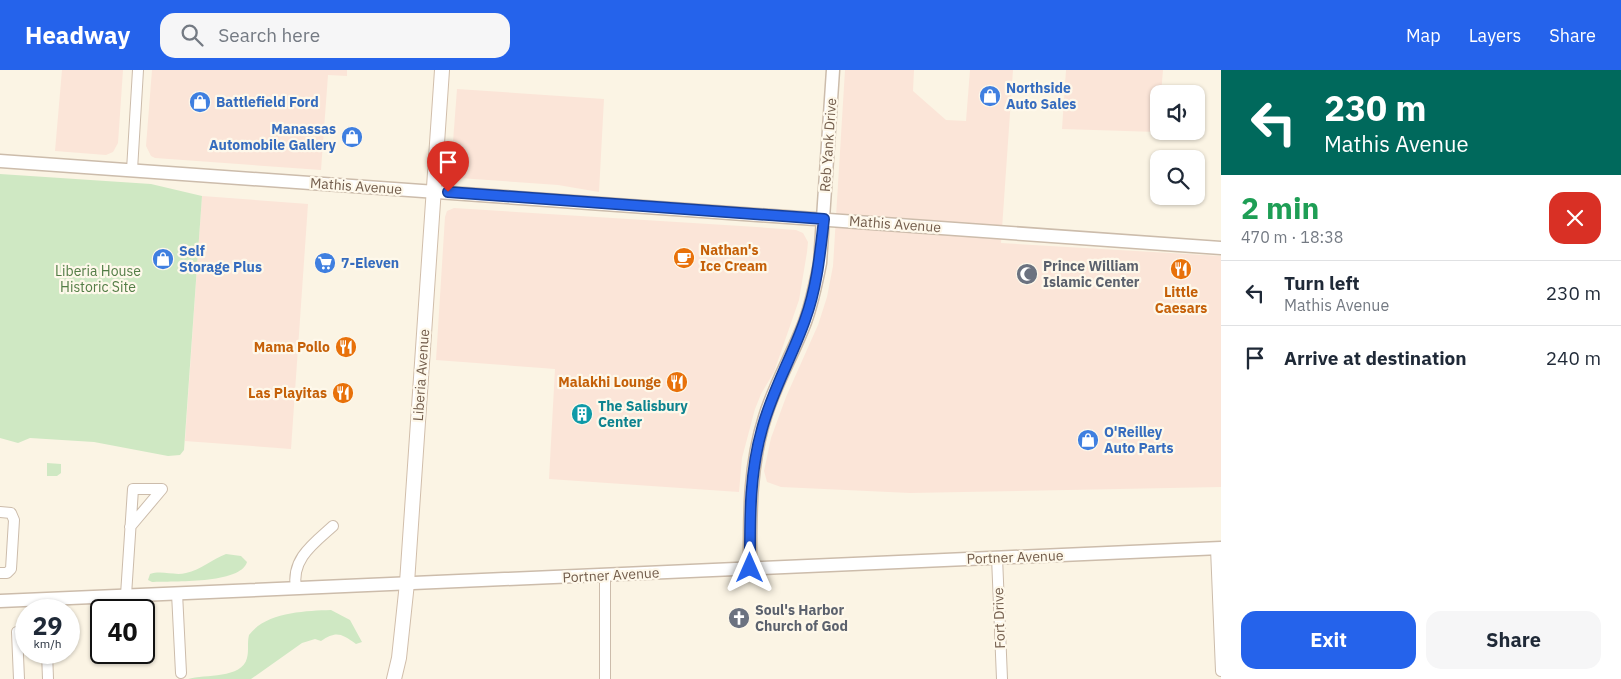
<!DOCTYPE html>
<meta charset="utf-8">
<style>
:root{--surface:#fff;--page:#f6f6f7;--text:#1f2937;--muted:#747a83;--line:#e0e1e3;--accent:#2563eb}
body{margin:0;font-family:"IBM Plex Sans",sans-serif;background:var(--page);color:var(--text);height:100vh;display:flex;flex-direction:column;font-size:19px;white-space:nowrap}
*{box-sizing:border-box;margin:0}
p{font-size:16px;color:var(--muted)}
.icon{flex:none;width:28px;height:28px;fill:none;stroke:currentColor;stroke-width:2;stroke-linecap:round;stroke-linejoin:round}
.map{position:relative;flex:1;overflow:hidden}
.drawer{display:flex;flex-direction:column;background:var(--surface);width:400px}
.drawer>*{flex:none}
.top-card{background:#00695c;color:#fff;overflow:hidden}
.controls{position:absolute;left:1150px;top:15px;display:grid;gap:10px}
.controls a{display:grid;place-items:center;width:55px;height:55px;border-radius:10px;background:var(--surface);box-shadow:0 1px 4px #0004;font-size:25px}
.speed{position:absolute;left:15px;top:529px;display:flex;gap:10px;font-size:25px;font-weight:700;text-align:center}
.speed>*{display:grid;place-content:center;width:65px;height:65px;border-radius:50%;background:var(--surface);box-shadow:0 1px 4px #0004;line-height:1}
.speed small{font-size:12px;font-weight:400}
.speed .limit{border:2px solid #111;border-radius:8px;background:#fff;color:#111}
.pin{position:absolute;display:grid;place-items:center;width:42px;height:42px;color:#fff;margin:-51px -21px;border-radius:50% 50% 50% 0;rotate:-45deg;box-shadow:0 0 5px #0007}
.pin .icon{rotate:45deg}
.me{position:absolute;width:55px;margin:-28px;rotate:0deg;stroke-linejoin:round;filter:drop-shadow(0 0 4px #0008)}
.turn{display:flex;align-items:center;gap:18px;height:105px;padding:0 20px;font-size:22px}
.turn .icon{width:65px;height:65px;stroke-width:2.5}
.turn b{display:block;font-size:35px;line-height:42px}
.round{display:grid;place-items:center;flex:none;width:52px;height:52px;border-radius:15px;background:var(--page)}
.overview{display:flex;align-items:center;justify-content:space-between;height:85px;padding:0 20px}
h1{font-size:30px;font-weight:700;line-height:38px;color:#1e9e55}
.action{display:flex;gap:10px;margin-top:auto;padding:10px 20px}
.action a{flex:1;height:58px;border-radius:15px;background:var(--accent);color:#fff;font-size:20px;font-weight:700;line-height:58px;text-align:center}
.action a+a{background:var(--page);color:var(--text)}
ul{padding:0;list-style:none}
li{display:flex;align-items:center;gap:15px;height:65px;padding:0 20px;border-top:1px solid var(--line)}
li div{flex:1}
li b{display:block;font-size:19px}
li em{font-style:normal}
header{display:flex;align-items:center;gap:30px;box-sizing:border-box;height:70px;padding:0 25px;background:var(--accent);color:#fff}
header strong{font-size:24px}
nav{display:flex;gap:28px;margin-inline-start:auto;font-size:18px}
.search{width:350px;height:45px;background:var(--page);display:flex;align-items:center;gap:12px;box-sizing:border-box;padding:0 18px;border-radius:15px;color:var(--muted);font-size:19px}
main{display:flex;flex:1;min-height:0}
.map>svg:first-child{display:block}
.commercial{fill:#fbe5d8}
.green{fill:#cfe8c3}
.lines{fill:none;stroke-linecap:round;stroke-linejoin:round}
.minor-casing{stroke:#ccbcab;stroke-width:12}
.tertiary-casing{stroke:#ccbcab;stroke-width:15}
.secondary-casing{stroke:#d1beab;stroke-width:16}
.minor{stroke:#fff;stroke-width:10}
.tertiary{stroke:#fff;stroke-width:12}
.secondary{stroke:#fff;stroke-width:14}
.route-casing{stroke:#184099;stroke-width:12}
.route{stroke:#2563eb;stroke-width:9}
.labels{text-anchor:middle;stroke-width:4.5;stroke-linejoin:round;paint-order:stroke}
.shop-label{font-size:14px;font-weight:bold;fill:#366cbe;stroke:#fef8ea;text-anchor:start}
.street-label{font-size:14px;fill:#725c4b;stroke:#fef8ea}
.food-label{font-size:14px;font-weight:bold;fill:#c56008;stroke:#fef8ea;text-anchor:end}
.worship-label{font-size:14px;font-weight:bold;fill:#5b616d;stroke:#fef8ea;text-anchor:start}
.park-label{font-size:14px;fill:#537d46;stroke:#fef8ea}
.culture-label{font-size:14px;font-weight:bold;fill:#0d838f;stroke:#fef8ea;text-anchor:start}
</style>
<header>
<strong>Headway</strong>
<div class="search"><svg class="icon" aria-label="search" viewBox="0 0 24 24"><circle cx="10" cy="10" r="6"/><path d="M15 15l6 6"/></svg>Search here</div>
<nav><a>Map</a><a>Layers</a><a>Share</a></nav>
</header>
<main>
<div class="map">
<svg width="1221" height="609" viewBox="0 0 1221 609">
<rect width="100%" height="100%" fill="#fbf4e4"/>
<!-- commercial -->
<g class="commercial">
<path d="M62 0H123L118 73 113 82 106 85 55 81Z"/>
<path d="M152 0H347V6L328 5 321 100 155 88 151 86 146 76Z"/>
<path d="M845 0H914L913 21 946 50 966 51 970 0H1013L1001 173 1221 186V417L910 423 781 417 767 412 764 401 771 368 786 327 818 255 827 227 833 196Z"/>
<path d="M1066 0H1163L1161 24H1159L1157 62 1062 59Z"/>
<path d="M457 19 604 29 599 122 558 115 459 108 454 106 451 98Z"/>
<path d="M202 126 308 134 291 379 185 371Z"/>
<path d="M454 138 757 157 796 160 803 163 808 172 807 182 799 230 774 302 761 324 755 339 742 388 739 422 549 409 555 299 436 290 445 147 447 141Z"/>
</g>
<!-- green -->
<g class="green">
<path d="M0 104 151 114 202 126 184 380 180 385 168 386 94 372 30 368 18 373 0 368Z"/>
<path d="M47 393 61 394V403L57 406H47Z"/>
<path d="M226 484 241 486 247 492C241 514 172 511 152 512L148 510 150 504C162 500 174 506 186 503 201 500 212 489 226 484Z"/>
<path d="M331 540 350 550 362 572 356 574C341 563 336 561 321 571L315 569 302 573 251 609H188C205 604 242 609 247 588 249 580 247 573 249 565 266 542 305 541 331 540Z"/>
</g>
<g class="lines">
<!-- minor casing -->
<g class="minor-casing">
<g id="minor">
<path d="M132 100 138 0"/>
<path d="M0 442 11 443 14 450 11 499 7 503H0"/>
<path d="M1216 478 1221 601"/>
<path d="M997 487 1002 609"/>
<path d="M296 518C291 489 313 474 333 456"/>
<path d="M177 523 181 603"/>
<path d="M126 525 133 419H162L130 457"/>
<path d="M33 529 34 540"/>
<path d="M47 582 48 609"/>
<path d="M19 609 17 562 26 561"/>
<path d="M605 609V505"/>
</g>
</g>
<!-- tertiary casing -->
<g class="tertiary-casing">
<g id="tertiary">
<path d="M0 91 1221 178"/>
<path d="M750 498C750 447 749 397 765 347 775 314 793 284 805 252 812 233 816 213 820 193L833 0"/>
<path d="M0 531 1221 478"/>
</g>
</g>
<!-- secondary casing -->
<g class="secondary-casing">
<path id="secondary" d="M394 609 399 588 407 513 442 0"/>
</g>
<!-- minor -->
<use href="#minor" class="minor"/>
<!-- tertiary -->
<use href="#tertiary" class="tertiary"/>
<!-- secondary -->
<use href="#secondary" class="secondary"/>
</g>
<g class="lines">
<!-- route casing -->
<g class="route-casing">
<path id="route" d="M448 122 824 149C820 184 817 217 805 250 792 287 772 321 762 359 749 405 750 451 750 498"/>
</g>
<!-- route -->
<use href="#route" class="route"/>
</g>
<!-- icons -->
<defs>
<g id="shop-disc" transform="scale(1.125)"><circle r="9.5" fill="#3f7fe0" stroke="#fef8ea"/><path d="M-5-2.5h2.3a2.7 3.5 0 0 1 5.4 0H5L5.5 6h-11ZM-1.5-2.5h3a1.5 2.3 0 0 0-3 0Z" fill="#fff"/></g>
<g id="cafe-disc" transform="scale(1.125)"><circle r="9.5" fill="#e8710a" stroke="#fef8ea"/><path d="M-5.5-4.5H6V0H3Q3 3.5 0 3.5H-2.5Q-5.5 3.5-5.5 0ZM3-3.2v2h1.7v-2ZM-6 4.5H4V6H-6Z" fill="#fff"/></g>
<g id="supermarket-disc" transform="scale(1.125)"><circle r="9.5" fill="#3f7fe0" stroke="#fef8ea"/><path d="M-6-5.5h2.5l.6 2H6L4.5 2H-2.5L-4.4-4H-6ZM-1.5 3.2a1.3 1.3 0 1 0 .1 0ZM3 3.2a1.3 1.3 0 1 0 .1 0Z" fill="#fff"/></g>
<g id="restaurant-disc" transform="scale(1.125)"><circle r="9.5" fill="#e8710a" stroke="#fef8ea"/><path d="M-5-6h1v4h1v-4h1v4h1v-4h1v5L-1.5 .5V6h-2V.5L-5-1ZM5-6V6H3V1.5H1.5Q1.5-4 5-6Z" fill="#fff"/></g>
<g id="mosque-disc" transform="scale(1.125)"><circle r="9.5" fill="#6b7280" stroke="#fef8ea"/><path d="M3.5-4.9A6 6 0 1 0 3.5 4.9A5 5 0 1 1 3.5-4.9Z" fill="#fff"/></g>
<g id="building-disc" transform="scale(1.125)"><circle r="9.5" fill="#0f9aa8" stroke="#fef8ea"/><path d="M-4-6H4V6H1V3H-1V6H-4ZM-2.5-4.3h1.7v1.8h-1.7ZM.8-4.3h1.7v1.8H.8ZM-2.5-1h1.7V.8h-1.7ZM.8-1h1.7V.8H.8Z" fill="#fff"/></g>
<g id="church-disc" transform="scale(1.125)"><circle r="9.5" fill="#6b7280" stroke="#fef8ea"/><path d="M-1.2-6h2.4v3.5h3.3v2.4h-3.3V6h-2.4V-.1h-3.3v-2.4h3.3Z" fill="#fff"/></g>
</defs>
<g fill-rule="evenodd">
<use href="#shop-disc" x="990" y="26"/>
<use href="#shop-disc" x="200" y="32"/>
<use href="#shop-disc" x="352" y="67"/>
<use href="#cafe-disc" x="684" y="188"/>
<use href="#shop-disc" x="163" y="189"/>
<use href="#supermarket-disc" x="325" y="193"/>
<use href="#restaurant-disc" x="1181" y="199"/>
<use href="#mosque-disc" x="1027" y="204"/>
<use href="#restaurant-disc" x="346" y="277"/>
<use href="#restaurant-disc" x="677" y="312"/>
<use href="#restaurant-disc" x="343" y="323"/>
<use href="#building-disc" x="582" y="344"/>
<use href="#shop-disc" x="1088" y="370"/>
<use href="#church-disc" x="739" y="548"/>
</g>
<g class="labels">
<!-- shop labels -->
<g class="shop-label">
<text x="1006" y="23">Northside<tspan x="1006" dy="16">Auto Sales</tspan></text>
<text x="216" y="37">Battlefield Ford</text>
<text x="336" y="64" text-anchor="end">Manassas<tspan x="336" dy="16">Automobile Gallery</tspan></text>
<text x="179" y="186">Self<tspan x="179" dy="16">Storage Plus</tspan></text>
<text x="341" y="198">7-Eleven</text>
<text x="1104" y="367">O'Reilley<tspan x="1104" dy="16">Auto Parts</tspan></text>
</g>
<!-- street labels -->
<g class="street-label">
<text transform="translate(828 75) rotate(-86)" y="5">Reb Yank Drive</text>
<text transform="translate(356 116) rotate(4)" y="5">Mathis Avenue</text>
<text transform="translate(895 154) rotate(4)" y="5">Mathis Avenue</text>
<text transform="translate(421 305) rotate(-86)" y="5">Liberia Avenue</text>
<text transform="translate(1015 487) rotate(-2)" y="5">Portner Avenue</text>
<text transform="translate(611 505) rotate(-3)" y="5">Portner Avenue</text>
<text transform="translate(999 548) rotate(-92)" y="5">Fort Drive</text>
</g>
<!-- food labels -->
<g class="food-label">
<text x="700" y="185" text-anchor="start">Nathan's<tspan x="700" dy="16">Ice Cream</tspan></text>
<text x="1181" y="227" text-anchor="middle">Little<tspan x="1181" dy="16">Caesars</tspan></text>
<text x="330" y="282">Mama Pollo</text>
<text x="661" y="317">Malakhi Lounge</text>
<text x="327" y="328">Las Playitas</text>
</g>
<!-- worship labels -->
<g class="worship-label">
<text x="1043" y="201">Prince William<tspan x="1043" dy="16">Islamic Center</tspan></text>
<text x="755" y="545">Soul's Harbor<tspan x="755" dy="16">Church of God</tspan></text>
</g>
<!-- park labels -->
<g class="park-label">
<text x="98" y="206">Liberia House<tspan x="98" dy="16">Historic Site</tspan></text>
</g>
<!-- culture labels -->
<g class="culture-label">
<text x="598" y="341">The Salisbury<tspan x="598" dy="16">Center</tspan></text>
</g>
</g>
</svg>
<div class="controls">
<a><svg class="icon" aria-label="sound" viewBox="0 0 24 24"><path d="M4 9h4l5-4v14l-5-4H4zM17 9q2 3 0 6"/></svg></a>
<a><svg class="icon" aria-label="search" viewBox="0 0 24 24"><circle cx="10" cy="10" r="6"/><path d="M15 15l6 6"/></svg></a>
</div>
<div class="speed"><div>29<small>km/h</small></div><div class="limit">40</div></div>
<div class="pin" style="left:448px;top:122px;background:#d93025"><svg class="icon" aria-label="arrive" viewBox="0 0 24 24"><path d="M6 21V4h12l-3 4 3 4H6"/></svg></div>
<svg class="me" style="left:750px;top:498px" viewBox="-20 -20 40 40"><path d="M0-17L14 15 0 8-14 15z" fill="#2563eb" stroke="#fff" stroke-width="4"/></svg>
</div>
<section class="drawer">
<div class="top-card">
<div class="turn"><svg class="icon" aria-label="left" viewBox="0 0 24 24"><path d="M17 20v-9H6M10 6l-5 5 5 5"/></svg><div><b>230 m</b>Mathis Avenue</div></div>
</div>
<div class="overview"><div><h1>2 min</h1><p>470 m · 18:38</p></div><a class="round" style="background:#d93025;color:#fff"><svg class="icon" aria-label="close" viewBox="0 0 24 24"><path d="M6 6l12 12M18 6L6 18"/></svg></a></div>
<ul>
<li><svg class="icon" aria-label="left" viewBox="0 0 24 24"><path d="M17 20v-9H6M10 6l-5 5 5 5"/></svg><div><b>Turn left</b><p>Mathis Avenue</p></div><em>230 m</em></li>
<li><svg class="icon" aria-label="arrive" viewBox="0 0 24 24"><path d="M6 21V4h12l-3 4 3 4H6"/></svg><div><b>Arrive at destination</b></div><em>240 m</em></li>
</ul>
<div class="action"><a>Exit</a><a>Share</a></div>
</section>
</main>
